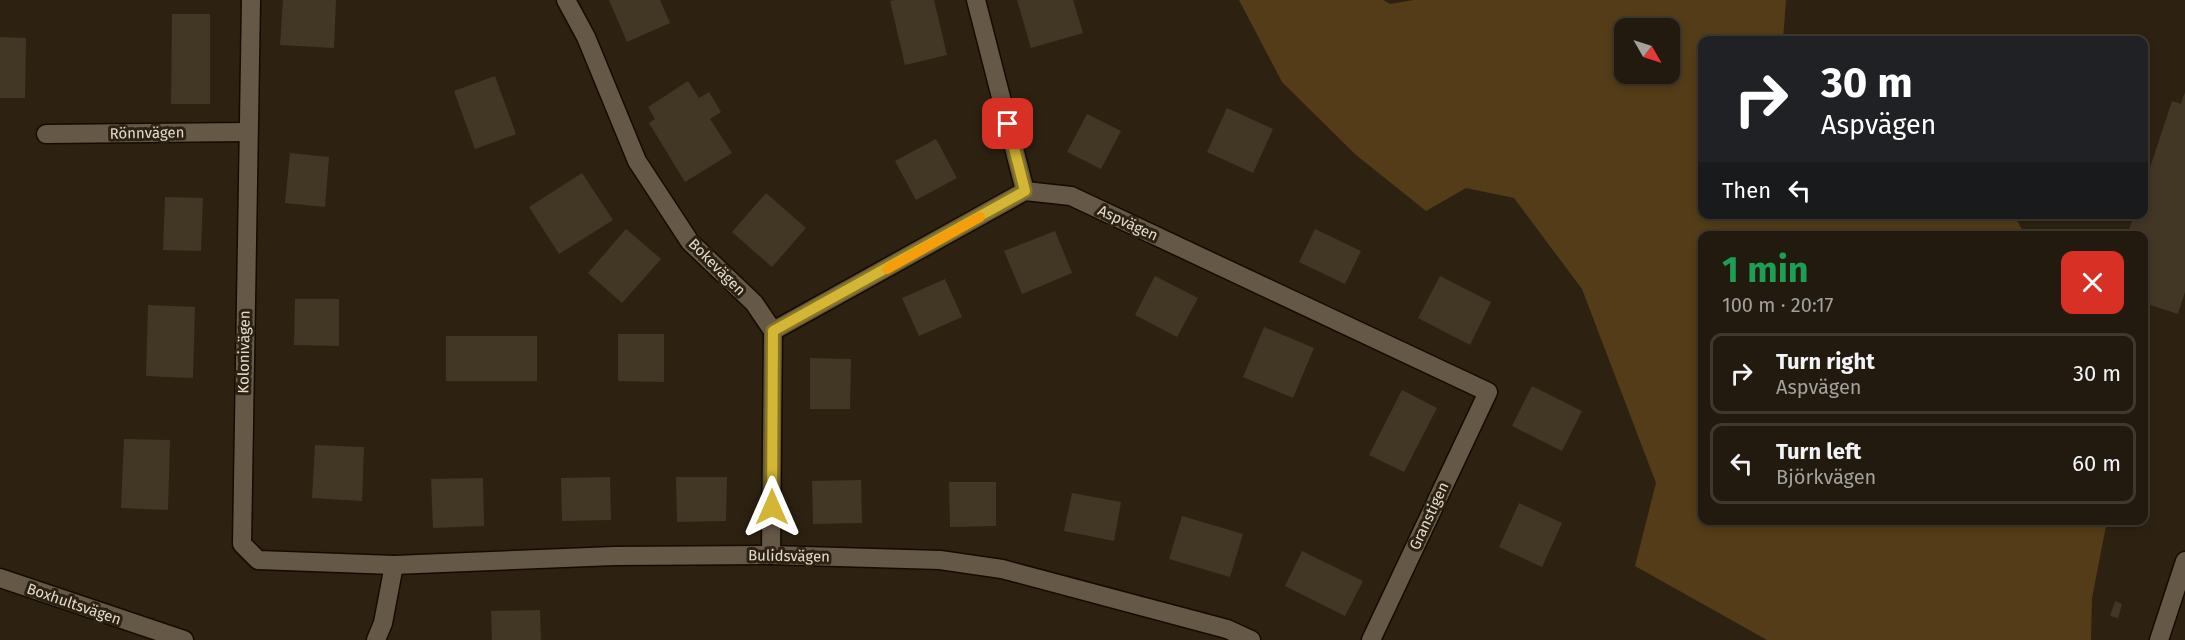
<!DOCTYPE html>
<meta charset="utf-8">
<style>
:root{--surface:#221a0e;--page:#2a2317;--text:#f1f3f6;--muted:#a2a19e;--line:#3f382e}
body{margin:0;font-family:"Fira Sans",sans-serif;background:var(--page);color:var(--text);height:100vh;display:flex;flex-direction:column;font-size:22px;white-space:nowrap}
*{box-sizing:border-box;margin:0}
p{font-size:20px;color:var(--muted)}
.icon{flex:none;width:33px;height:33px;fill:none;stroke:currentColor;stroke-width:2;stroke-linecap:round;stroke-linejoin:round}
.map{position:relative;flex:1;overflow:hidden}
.drawer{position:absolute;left:1698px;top:231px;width:450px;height:294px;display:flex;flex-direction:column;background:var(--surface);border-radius:12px;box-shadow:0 3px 9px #0003,0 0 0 2px var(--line)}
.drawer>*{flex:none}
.banner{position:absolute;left:1698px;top:36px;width:450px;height:183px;border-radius:12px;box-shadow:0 3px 9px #0003,0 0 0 2px var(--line);background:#202124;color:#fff;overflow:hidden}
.needle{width:39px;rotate:129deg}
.buttons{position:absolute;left:1614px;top:18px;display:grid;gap:12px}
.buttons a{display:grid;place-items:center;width:66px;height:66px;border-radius:12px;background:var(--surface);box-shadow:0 3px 9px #0003,0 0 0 2px var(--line);font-size:30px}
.pin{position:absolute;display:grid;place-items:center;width:51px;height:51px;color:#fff;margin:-26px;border-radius:12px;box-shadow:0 3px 9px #0006}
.me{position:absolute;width:66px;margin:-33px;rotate:0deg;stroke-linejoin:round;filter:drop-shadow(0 0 4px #0008)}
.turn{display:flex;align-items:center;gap:21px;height:126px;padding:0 24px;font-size:27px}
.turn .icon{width:78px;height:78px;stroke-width:2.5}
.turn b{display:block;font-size:42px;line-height:51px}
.then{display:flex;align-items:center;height:57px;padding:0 24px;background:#0003;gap:12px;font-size:22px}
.round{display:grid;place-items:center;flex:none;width:63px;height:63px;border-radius:12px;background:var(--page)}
.headline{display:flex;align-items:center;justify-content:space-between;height:102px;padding:0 24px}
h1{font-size:36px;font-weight:700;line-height:45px;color:#1e9e55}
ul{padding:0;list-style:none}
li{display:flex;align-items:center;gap:18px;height:81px;margin:0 12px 9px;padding:0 12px;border:3px solid var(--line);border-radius:12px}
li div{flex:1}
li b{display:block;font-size:22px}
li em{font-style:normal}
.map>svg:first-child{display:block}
.green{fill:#543c18;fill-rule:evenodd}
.building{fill:#423625}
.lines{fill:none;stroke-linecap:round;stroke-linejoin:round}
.minor-casing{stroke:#150b00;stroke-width:21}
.tertiary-casing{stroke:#150b00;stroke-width:21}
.minor{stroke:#665847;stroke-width:18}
.tertiary{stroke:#665847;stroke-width:18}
.route-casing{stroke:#897622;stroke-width:15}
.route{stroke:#d3b635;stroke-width:10}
.slow{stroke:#f59e0b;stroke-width:10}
.labels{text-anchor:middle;stroke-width:6;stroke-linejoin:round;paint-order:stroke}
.street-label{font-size:15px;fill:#e1dacf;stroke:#2d2212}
</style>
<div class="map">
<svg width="2185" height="640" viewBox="0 0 2185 640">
<rect width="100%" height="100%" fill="#2d2212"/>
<!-- green -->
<path class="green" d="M1239 0H1383L1390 4 1414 0H1786L1783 40H1702V214L2009 215 2018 222 2025 235 1702 236V520L2107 521 2092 598 2091 640H1767L1635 566 1656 483 1582 289 1514 198 1466 188 1426 211 1356 155 1282 82ZM1624 28H1670V74H1624Z"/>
<!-- building -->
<g class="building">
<path d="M283 0H336L334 48 280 45Z"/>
<path d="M609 0H660L670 23 627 42Z"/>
<path d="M895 0H934L947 55 905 65 890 1Z"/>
<path d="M1017 0H1073L1083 33 1031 48Z"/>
<path d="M172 14H210V104H171Z"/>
<path d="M0 37 26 38 25 98H0Z"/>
<path d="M495 76 516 134 475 149 454 91Z"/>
<path d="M688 81 699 98 709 92 721 112 710 119 732 153 685 182 649 123 655 119 648 107Z"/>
<path d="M2185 92V292L2178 314 2144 303V236H2127L2134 214H2144V186L2172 101 2181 104Z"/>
<path d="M1227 108 1273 129 1253 173 1207 152Z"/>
<path d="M1087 114 1121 131 1101 169 1067 152Z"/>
<path d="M936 139 957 178 916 200 895 161Z"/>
<path d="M290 153 329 157 325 207 285 203Z"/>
<path d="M582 173 613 220 559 254 529 207Z"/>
<path d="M766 193 806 228 772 267 732 232Z"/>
<path d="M165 197 203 198 201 251 163 250Z"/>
<path d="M626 229 661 259 622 303 588 273Z"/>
<path d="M1315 229 1361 251 1345 284 1299 262Z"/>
<path d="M1055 231 1072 273 1022 294 1004 251Z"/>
<path d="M1155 276 1198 298 1177 337 1135 315Z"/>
<path d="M1440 276 1491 302 1470 345 1418 318Z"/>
<path d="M945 279 962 317 919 336 902 298Z"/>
<path d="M295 299H339V346L294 345Z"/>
<path d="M148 305 195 307 193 378 146 376Z"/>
<path d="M1264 327 1314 348 1293 398 1243 377Z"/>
<path d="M618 334H664V382L618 381Z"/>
<rect x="446" y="336" width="91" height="45"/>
<path d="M810 358 851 359 850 409H810Z"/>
<path d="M1532 386 1582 411 1562 451 1512 426Z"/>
<path d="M1402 390 1437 408 1404 472 1369 455Z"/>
<path d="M124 439 170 440 168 510 121 508Z"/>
<path d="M315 445 364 447 362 501 312 498Z"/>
<path d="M610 477 611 520 562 521 561 478Z"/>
<path d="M676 477H727L726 521 677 522Z"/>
<path d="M483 478 484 526 433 528 431 479Z"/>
<path d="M861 480 862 523 813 524 812 481Z"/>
<path d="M949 482H996V526L950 527Z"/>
<path d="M1072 493 1121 502 1114 541 1064 531Z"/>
<path d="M1519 503 1562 523 1542 567 1499 547Z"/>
<path d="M1182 516 1243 534 1230 577 1169 559Z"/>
<path d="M1302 551 1363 581 1345 616 1285 586Z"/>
<path d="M2115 601 2122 604 2118 618 2110 616Z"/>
<path d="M540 610 541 640H492L491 611Z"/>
</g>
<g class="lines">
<!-- minor casing -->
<g class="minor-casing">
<g id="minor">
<path d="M251 0 242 544 258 560 394 565"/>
<path d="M566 0 586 37 637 161 690 242 754 303 773 331 771 555"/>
<path d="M976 0 1025 191"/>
<path d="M46 134 247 132"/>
<path d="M773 331 1025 191 1071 196 1488 392 1371 640"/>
<path d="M376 640 383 623 394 565 614 556 771 555 940 560 1002 569 1227 629 1251 640"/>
</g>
</g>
<!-- tertiary casing -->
<g class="tertiary-casing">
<g id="tertiary">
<path d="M0 578 184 640"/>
<path d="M2159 640 2185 561"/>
</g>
</g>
<!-- minor -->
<use href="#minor" class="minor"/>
<!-- tertiary -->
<use href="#tertiary" class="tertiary"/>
</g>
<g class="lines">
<!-- route casing -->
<g class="route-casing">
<path id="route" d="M772 507 773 331 1025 191 1008 124"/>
</g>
<!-- route -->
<use href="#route" class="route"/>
<!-- slow -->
<path class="slow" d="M887 269 980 217"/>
</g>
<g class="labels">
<!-- street labels -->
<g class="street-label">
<text transform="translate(147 133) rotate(-1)" y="5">Rönnvägen</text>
<text transform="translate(1128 223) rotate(25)" y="5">Aspvägen</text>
<text transform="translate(717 267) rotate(45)" y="5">Bokevägen</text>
<text transform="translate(244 352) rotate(-89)" y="5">Kolonivägen</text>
<text transform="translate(1429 516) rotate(-65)" y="5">Granstigen</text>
<text transform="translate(789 556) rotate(1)" y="5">Bulidsvägen</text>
<text transform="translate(74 604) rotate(19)" y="5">Boxhultsvägen</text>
</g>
</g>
</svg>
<div class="buttons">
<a><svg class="needle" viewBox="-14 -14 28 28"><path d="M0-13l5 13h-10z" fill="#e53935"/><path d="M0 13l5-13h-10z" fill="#a2a19e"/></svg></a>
</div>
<div class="pin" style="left:1008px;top:124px;background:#d93025"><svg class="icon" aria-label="arrive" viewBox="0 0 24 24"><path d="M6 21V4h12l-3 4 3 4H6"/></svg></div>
<svg class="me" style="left:772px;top:507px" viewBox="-20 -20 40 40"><path d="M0-17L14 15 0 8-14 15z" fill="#d3b635" stroke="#fff" stroke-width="4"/></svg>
<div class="banner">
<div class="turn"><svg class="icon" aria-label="right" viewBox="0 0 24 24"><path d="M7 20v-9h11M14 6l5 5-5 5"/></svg><div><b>30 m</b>Aspvägen</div></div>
<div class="then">Then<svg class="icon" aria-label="left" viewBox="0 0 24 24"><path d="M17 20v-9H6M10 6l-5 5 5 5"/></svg></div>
</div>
<section class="drawer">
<div class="headline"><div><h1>1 min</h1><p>100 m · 20:17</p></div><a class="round" style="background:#d93025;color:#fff"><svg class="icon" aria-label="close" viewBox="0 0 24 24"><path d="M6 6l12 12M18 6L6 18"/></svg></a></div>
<ul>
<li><svg class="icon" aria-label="right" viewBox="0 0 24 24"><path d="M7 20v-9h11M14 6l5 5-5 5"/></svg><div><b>Turn right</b><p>Aspvägen</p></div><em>30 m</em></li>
<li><svg class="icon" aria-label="left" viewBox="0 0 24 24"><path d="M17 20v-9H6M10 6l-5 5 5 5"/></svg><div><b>Turn left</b><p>Björkvägen</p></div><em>60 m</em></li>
</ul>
</section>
</div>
